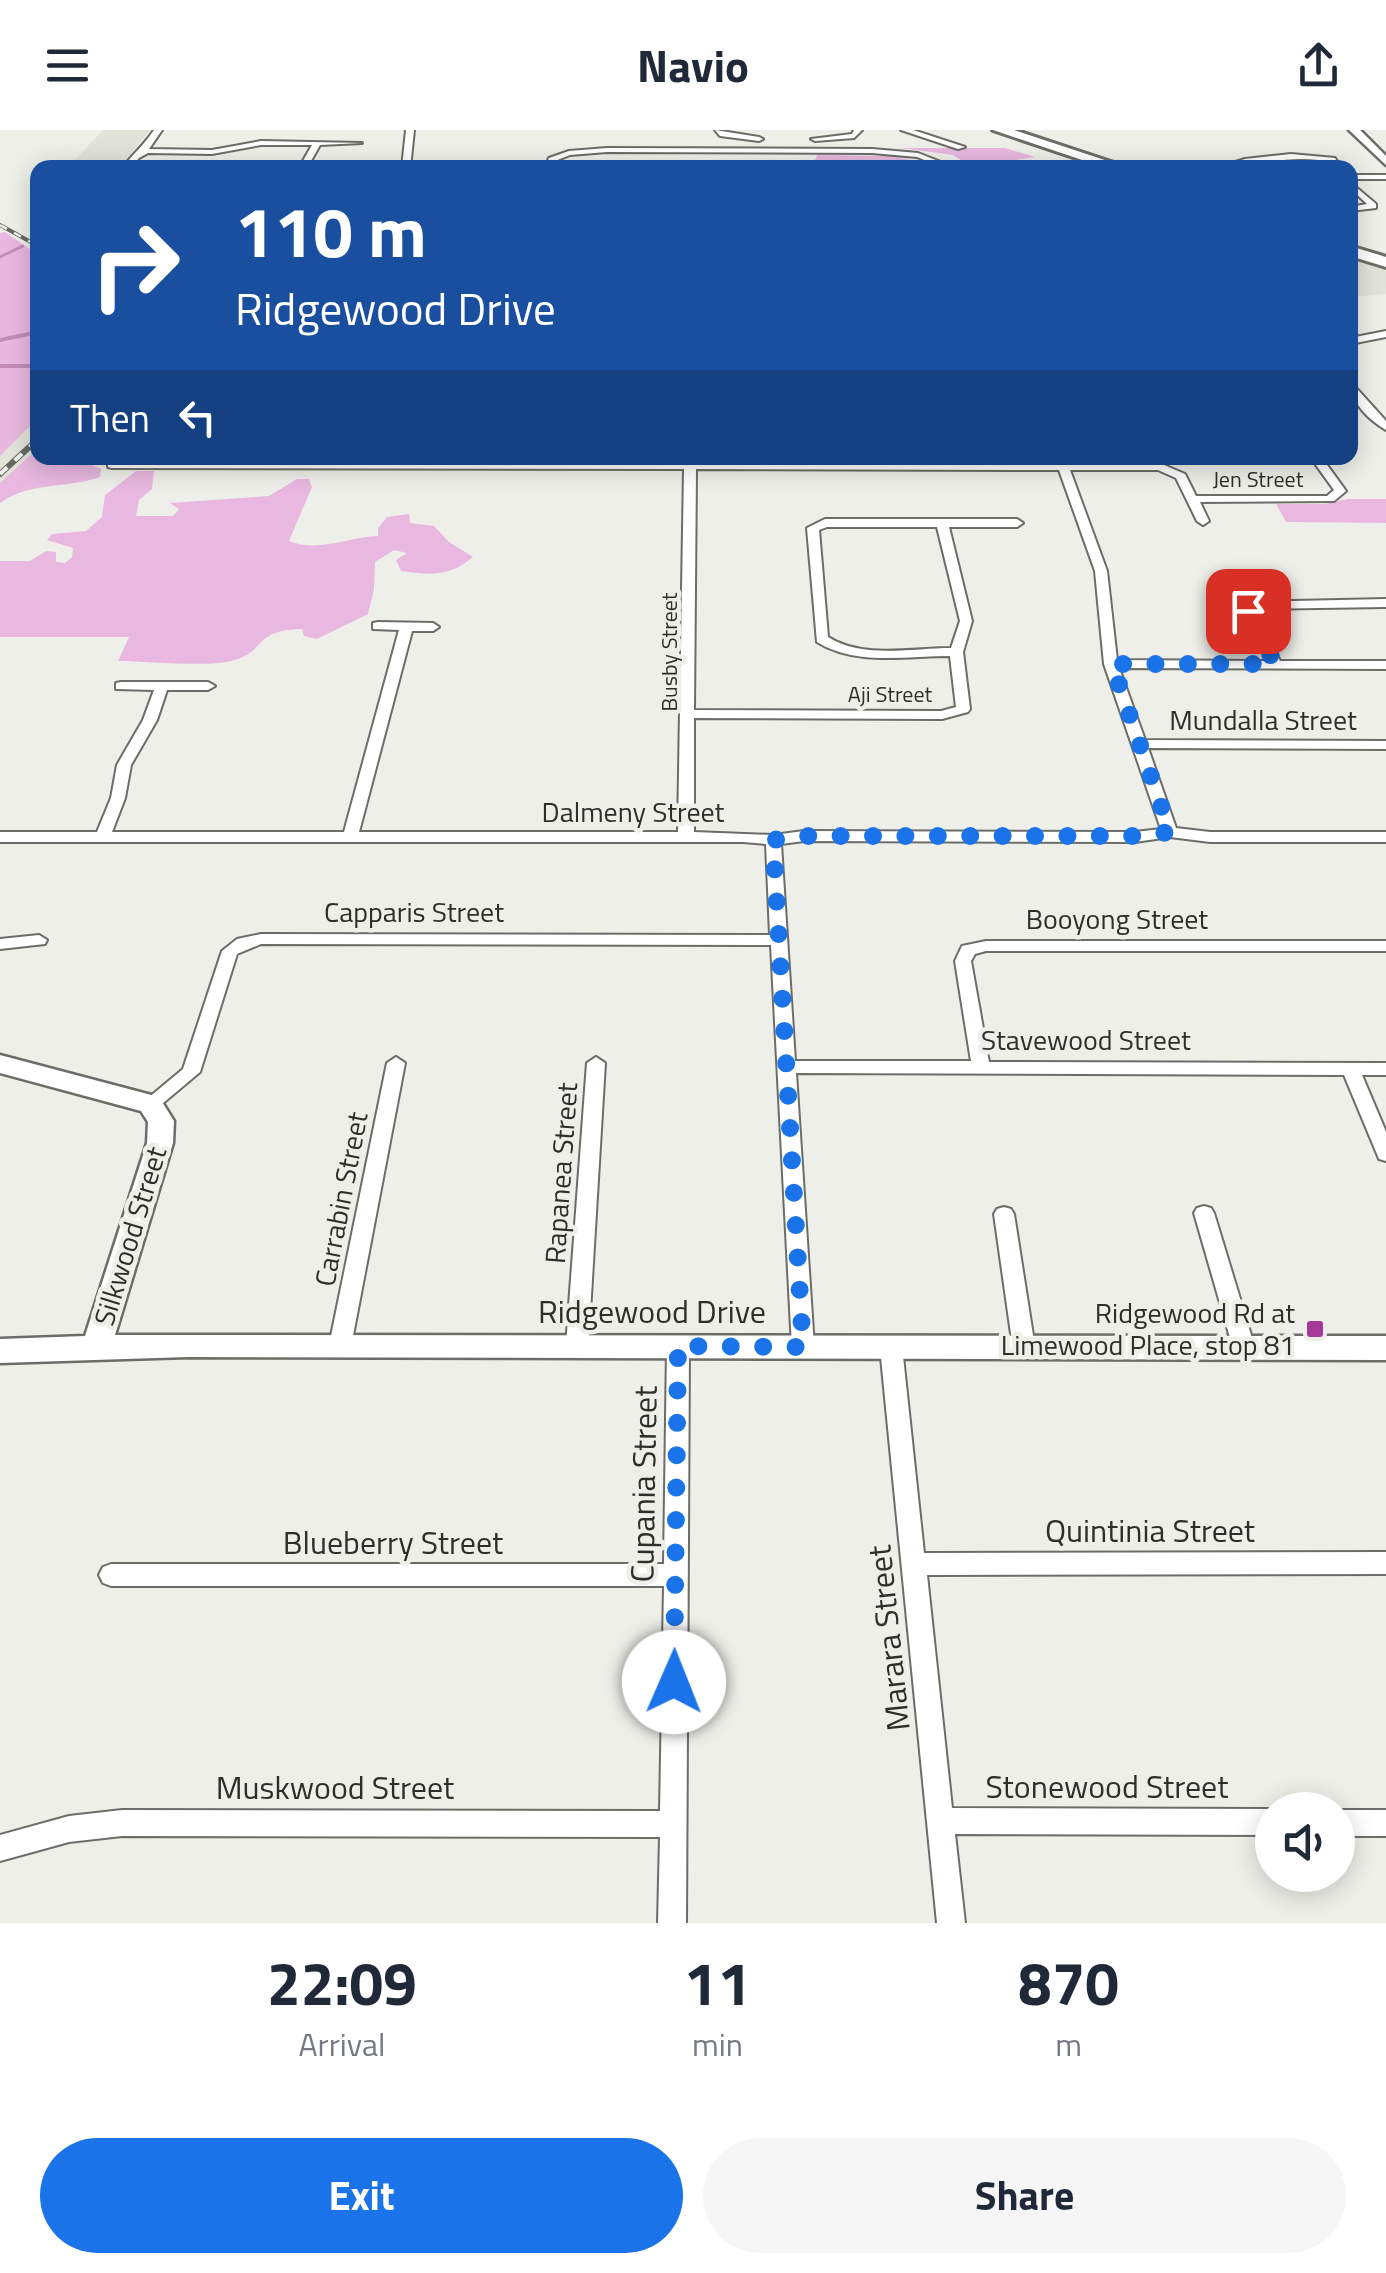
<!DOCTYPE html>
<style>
:root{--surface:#fff;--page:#f6f6f7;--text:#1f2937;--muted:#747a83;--accent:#1a73e8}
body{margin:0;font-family:"Titillium Web",sans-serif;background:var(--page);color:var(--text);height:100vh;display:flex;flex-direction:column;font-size:38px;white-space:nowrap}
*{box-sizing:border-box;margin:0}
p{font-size:32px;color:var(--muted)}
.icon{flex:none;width:55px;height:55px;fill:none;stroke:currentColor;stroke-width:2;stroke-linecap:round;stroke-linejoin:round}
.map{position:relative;height:1793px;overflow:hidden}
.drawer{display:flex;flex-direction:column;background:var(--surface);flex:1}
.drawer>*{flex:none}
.guide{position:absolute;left:30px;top:30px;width:1328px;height:305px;border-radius:20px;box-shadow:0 5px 25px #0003;background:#1a4fa0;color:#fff;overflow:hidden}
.controls{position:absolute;left:1255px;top:1662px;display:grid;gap:20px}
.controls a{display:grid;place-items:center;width:100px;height:100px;border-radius:50%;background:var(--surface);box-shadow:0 5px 25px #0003;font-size:50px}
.pin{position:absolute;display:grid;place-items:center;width:85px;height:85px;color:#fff;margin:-42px;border-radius:20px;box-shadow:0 5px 15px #0006}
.me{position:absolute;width:110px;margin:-55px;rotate:1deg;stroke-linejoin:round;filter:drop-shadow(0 0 8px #0008)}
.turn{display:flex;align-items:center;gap:35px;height:210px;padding:0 40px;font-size:45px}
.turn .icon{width:130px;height:130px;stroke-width:2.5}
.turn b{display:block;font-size:70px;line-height:85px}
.then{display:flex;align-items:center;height:95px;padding:0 40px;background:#0003;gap:20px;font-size:38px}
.eta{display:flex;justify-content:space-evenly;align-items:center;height:170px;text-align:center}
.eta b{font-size:60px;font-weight:700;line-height:70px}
.action{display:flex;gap:20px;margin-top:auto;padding:20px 40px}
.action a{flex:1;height:115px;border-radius:60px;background:var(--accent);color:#fff;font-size:40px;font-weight:700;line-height:115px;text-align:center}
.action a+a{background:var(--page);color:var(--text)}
header{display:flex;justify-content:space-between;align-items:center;height:130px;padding:0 40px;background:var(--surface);font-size:45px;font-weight:700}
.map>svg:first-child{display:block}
.built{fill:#e2e3d8}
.green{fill:#e8b8e0}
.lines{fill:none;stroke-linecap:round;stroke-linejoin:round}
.stream-far1{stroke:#c18cb8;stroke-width:2.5}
.stream{stroke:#c18cb8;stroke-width:4}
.street-casing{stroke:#6c6c68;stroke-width:4}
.secondary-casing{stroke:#6c6c68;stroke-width:5}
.highway-casing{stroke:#6c6c68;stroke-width:6}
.street{fill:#fff;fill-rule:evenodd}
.secondary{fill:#fff;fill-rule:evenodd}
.highway{fill:#fff;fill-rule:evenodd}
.rail-far1-casing{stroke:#676764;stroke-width:4}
.rail-casing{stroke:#676764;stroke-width:6}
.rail-far1{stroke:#efefea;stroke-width:2.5;stroke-dasharray:8;stroke-linecap:butt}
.rail{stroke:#efefea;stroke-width:4;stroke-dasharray:10;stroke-linecap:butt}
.route{stroke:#1a73e8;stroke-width:18;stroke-dasharray:0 32.4}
.poi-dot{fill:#a53999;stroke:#efefea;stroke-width:4}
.labels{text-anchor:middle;stroke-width:9;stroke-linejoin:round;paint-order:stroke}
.far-street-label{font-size:22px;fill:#2e2e2c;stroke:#efefea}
.street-label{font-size:28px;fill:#2e2e2c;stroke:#efefea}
.poi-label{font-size:28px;fill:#2e2e2c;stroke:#efefea;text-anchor:end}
.near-street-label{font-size:32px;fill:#2e2e2c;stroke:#efefea}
</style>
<header><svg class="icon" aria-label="menu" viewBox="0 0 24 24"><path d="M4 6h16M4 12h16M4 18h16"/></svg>Navio<svg class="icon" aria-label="share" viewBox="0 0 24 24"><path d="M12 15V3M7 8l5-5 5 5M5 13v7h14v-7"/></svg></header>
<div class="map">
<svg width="1386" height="1793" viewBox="0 0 1386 1793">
<rect width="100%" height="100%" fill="#efefea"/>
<!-- built -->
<g class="built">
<path d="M103 0H150L119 37H68Z"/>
<path d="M1350 129 1386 140V164L1350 167Z"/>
<path d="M37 288 38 328 0 356V326Z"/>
</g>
<!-- green -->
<g class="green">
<path d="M901 18H1005L1035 27 972 37 953 25Z"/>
<path d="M817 25 894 26 938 37 806 34 816 29Z"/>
<path d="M5 102 37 124 38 288 0 326V103Z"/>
<path d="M37 319 38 328H76L101 339 100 347C66 359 31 351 0 373V353Z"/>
<path d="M136 341H154L152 359 139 370 136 386H173L179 379 170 373 269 366 297 349H309L312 357 289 411C318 423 348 407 378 406V398L387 387 409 384 410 393 434 396 449 412 473 427C449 447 431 445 401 441L396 430 407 423 394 420 375 432 374 459 368 484 317 509 304 506 302 499C253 500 267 520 235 530 209 538 148 531 118 531L129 507H0V431H30L46 421 56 422V432L65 433 72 427 73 418 47 410 52 404 86 401 102 387 105 365Z"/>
<path d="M1348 369H1386V393L1286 392 1276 374H1325Z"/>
</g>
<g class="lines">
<!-- stream-far1 -->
<path class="stream-far1" d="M0 127 23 116"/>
<!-- stream -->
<g class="stream">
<path d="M0 210 38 202"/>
<path d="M0 236H38"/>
</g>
<!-- street casing -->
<g class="street-casing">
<g id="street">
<path d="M154 0H162L149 19 212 20 261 11 362 13 320 15 307 38H299L312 15H261L212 24 148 23 139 28 131 38H122C133 24 144 15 154 0Z"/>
<path d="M406 0H414L410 38H402Z"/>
<path d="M715 0 759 7 763 9 759 11 720 6Z"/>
<path d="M854 0H862L854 8 815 11 811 9 852 4Z"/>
<path d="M901 0H913L965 17 958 19Z"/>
<path d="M607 18 872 19 918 23 956 38H944L917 27 872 23 607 22 570 25 555 31 553 38H545L549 28 569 21Z"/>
<path d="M1291 24 1335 28 1341 38H1333L1329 32C1290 23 1255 38 1216 38L1245 29Z"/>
<rect x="1350" y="45" width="36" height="4"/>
<path d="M1350 52 1376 74V78L1350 81V77L1367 74 1350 58Z"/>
<path d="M1386 201V207L1350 214V208Z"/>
<path d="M1350 251 1386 291V300C1369 290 1350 272 1350 251Z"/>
<path d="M1057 328H1065L1068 333 1164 335 1185 344 1196 366H1327L1334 360 1311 328H1322L1346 361 1334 371 1200 372 1209 391 1203 395 1197 391 1176 348 1158 340H1070L1107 441 1117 530 1267 531 1242 475 1243 472 1386 469V477L1256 479 1280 531H1386V539L1119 538 1145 610 1386 611V619L1148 618 1176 698 1210 702H1386V712H1210L1170 707 1135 712 804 711 781 714 795 931H971L955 831 962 816 986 811H1386V821H986L975 824 971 831 989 932 1386 933V945H1362L1386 1002V1031L1379 1029 1377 1024 1344 945 796 943 814 1217 810 1223 803 1226 796 1223 792 1217 771 815 261 814 237 824 200 942 156 979H144L141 974 183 939 222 821 237 809 261 804 770 805 766 714 743 712H0V702H97L111 668 117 635 143 590 154 560 116 559V553L121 552H208L215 556 208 560H167L157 590 131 635 125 668 112 702H344L399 500 373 499V493L378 492 433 493 439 497 433 501H412L359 702H678L684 339 112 338 108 337V333H1057ZM696 339 1059 340 1095 441 1104 534 1161 699 1135 702 804 701 773 705 694 702V588L942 589 968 582 970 579 963 522 972 491 949 397H1017L1023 393 1017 389H825L807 398 817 512C855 536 907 526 950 526L956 577 941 581 694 580ZM827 397H937L960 491 951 518C913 518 862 529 828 507L819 400Z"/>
<path d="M39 805 47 810 45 814 0 819V809Z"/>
<path d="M396 927 405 933 351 1216 347 1222 340 1225 333 1222 329 1216 387 933Z"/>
<path d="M596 927 605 933 588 1216 584 1222 577 1225 570 1222 566 1216 587 933Z"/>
<path d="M1204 1076 1211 1078 1214 1083 1255 1218 1251 1224 1244 1227 1237 1224 1233 1218 1194 1083 1197 1078Z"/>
<path d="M1004 1077 1011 1079 1014 1084 1035 1218 1031 1224 1024 1227 1017 1224 1013 1218 994 1084 997 1079Z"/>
<path d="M678 1208 685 1211 689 1217 686 1793H658L660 1707 122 1706 69 1712 0 1731V1705L69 1686 122 1680 660 1681 664 1456H111L103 1453 99 1445 103 1437 111 1434H664L667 1217 671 1211Z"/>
<path d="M891 1208 898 1211 902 1217 924 1423 1386 1422V1444L927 1445 952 1678 1272 1679 1275 1680H1272V1705L955 1704 965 1793H937L880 1217 884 1211Z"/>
<rect x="1338" y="1680" width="48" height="26"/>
</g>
</g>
<!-- secondary casing -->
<g class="secondary-casing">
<g id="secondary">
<path d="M1349 0H1360L1386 26V35Z"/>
<path d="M0 925 159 967 174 991 173 1013 115 1205 1386 1206V1230L188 1227 0 1233V1209L85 1206 147 1013 148 992 141 981 0 943Z"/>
</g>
</g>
<!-- highway casing -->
<g class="highway-casing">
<g id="highway">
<path d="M993 0H1014L1129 38H1106Z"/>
<path d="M1350 116 1386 127V137L1350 126Z"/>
</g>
</g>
<!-- street -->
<use href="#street" class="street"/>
<!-- secondary -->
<use href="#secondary" class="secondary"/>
<!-- highway -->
<use href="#highway" class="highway"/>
<!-- rail-far1 casing -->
<g class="rail-far1-casing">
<path id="rail-far1" d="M0 95 38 116"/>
</g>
<!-- rail casing -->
<g class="rail-casing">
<path id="rail" d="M0 344 38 309"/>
</g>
<!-- rail-far1 -->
<use href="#rail-far1" class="rail-far1"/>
<!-- rail -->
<use href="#rail" class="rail"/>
</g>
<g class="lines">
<!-- route -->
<path class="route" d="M674 1552 678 1216 803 1217 773 710 804 706H1136L1170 702 1112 534H1275L1248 481"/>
</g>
<!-- markers -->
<rect class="poi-dot" x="1305" y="1189" width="20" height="20" rx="5"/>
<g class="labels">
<!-- far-street labels -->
<g class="far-street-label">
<text x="1258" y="357">Jen Street</text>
<text transform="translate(669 522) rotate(-90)" y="8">Busby Street</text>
<text x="890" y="572">Aji Street</text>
</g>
<!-- street labels -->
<g class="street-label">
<text x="1263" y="600">Mundalla Street</text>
<text x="633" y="692">Dalmeny Street</text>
<text x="414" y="792">Capparis Street</text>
<text x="1117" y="799">Booyong Street</text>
<text x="1086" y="920">Stavewood Street</text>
<text transform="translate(561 1043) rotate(-86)" y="10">Rapanea Street</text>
<text transform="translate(341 1069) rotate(-79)" y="10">Carrabin Street</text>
<text transform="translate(130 1106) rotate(-73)" y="10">Silkwood Street</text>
</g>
<!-- poi labels -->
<g class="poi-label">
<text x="1295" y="1193">Ridgewood Rd at<tspan x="1295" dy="32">Limewood Place, stop 81</tspan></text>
</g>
<!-- near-street labels -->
<g class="near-street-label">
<text x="652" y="1193">Ridgewood Drive</text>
<text transform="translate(644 1354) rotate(-89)" y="11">Cupania Street</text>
<text x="1150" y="1412">Quintinia Street</text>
<text x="393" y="1424">Blueberry Street</text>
<text transform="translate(889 1508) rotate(-96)" y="11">Marara Street</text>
<text x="1107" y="1668">Stonewood Street</text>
<text x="335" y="1669">Muskwood Street</text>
</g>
</g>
</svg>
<div class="controls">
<a><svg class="icon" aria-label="sound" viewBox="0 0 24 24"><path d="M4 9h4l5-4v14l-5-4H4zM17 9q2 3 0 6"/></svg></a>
</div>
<div class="pin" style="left:1248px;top:481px;background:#d93025"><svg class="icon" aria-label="arrive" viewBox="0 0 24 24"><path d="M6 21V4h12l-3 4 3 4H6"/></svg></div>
<svg class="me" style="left:674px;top:1552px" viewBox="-20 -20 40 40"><circle r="19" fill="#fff"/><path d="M0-13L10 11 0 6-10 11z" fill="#1a73e8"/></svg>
<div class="guide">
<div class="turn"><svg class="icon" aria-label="right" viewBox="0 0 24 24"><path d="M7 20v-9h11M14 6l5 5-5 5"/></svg><div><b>110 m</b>Ridgewood Drive</div></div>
<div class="then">Then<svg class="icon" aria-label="left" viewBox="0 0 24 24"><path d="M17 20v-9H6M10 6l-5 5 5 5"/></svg></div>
</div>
</div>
<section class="drawer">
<div class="eta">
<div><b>22:09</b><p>Arrival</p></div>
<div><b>11</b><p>min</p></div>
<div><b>870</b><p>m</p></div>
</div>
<div class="action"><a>Exit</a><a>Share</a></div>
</section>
